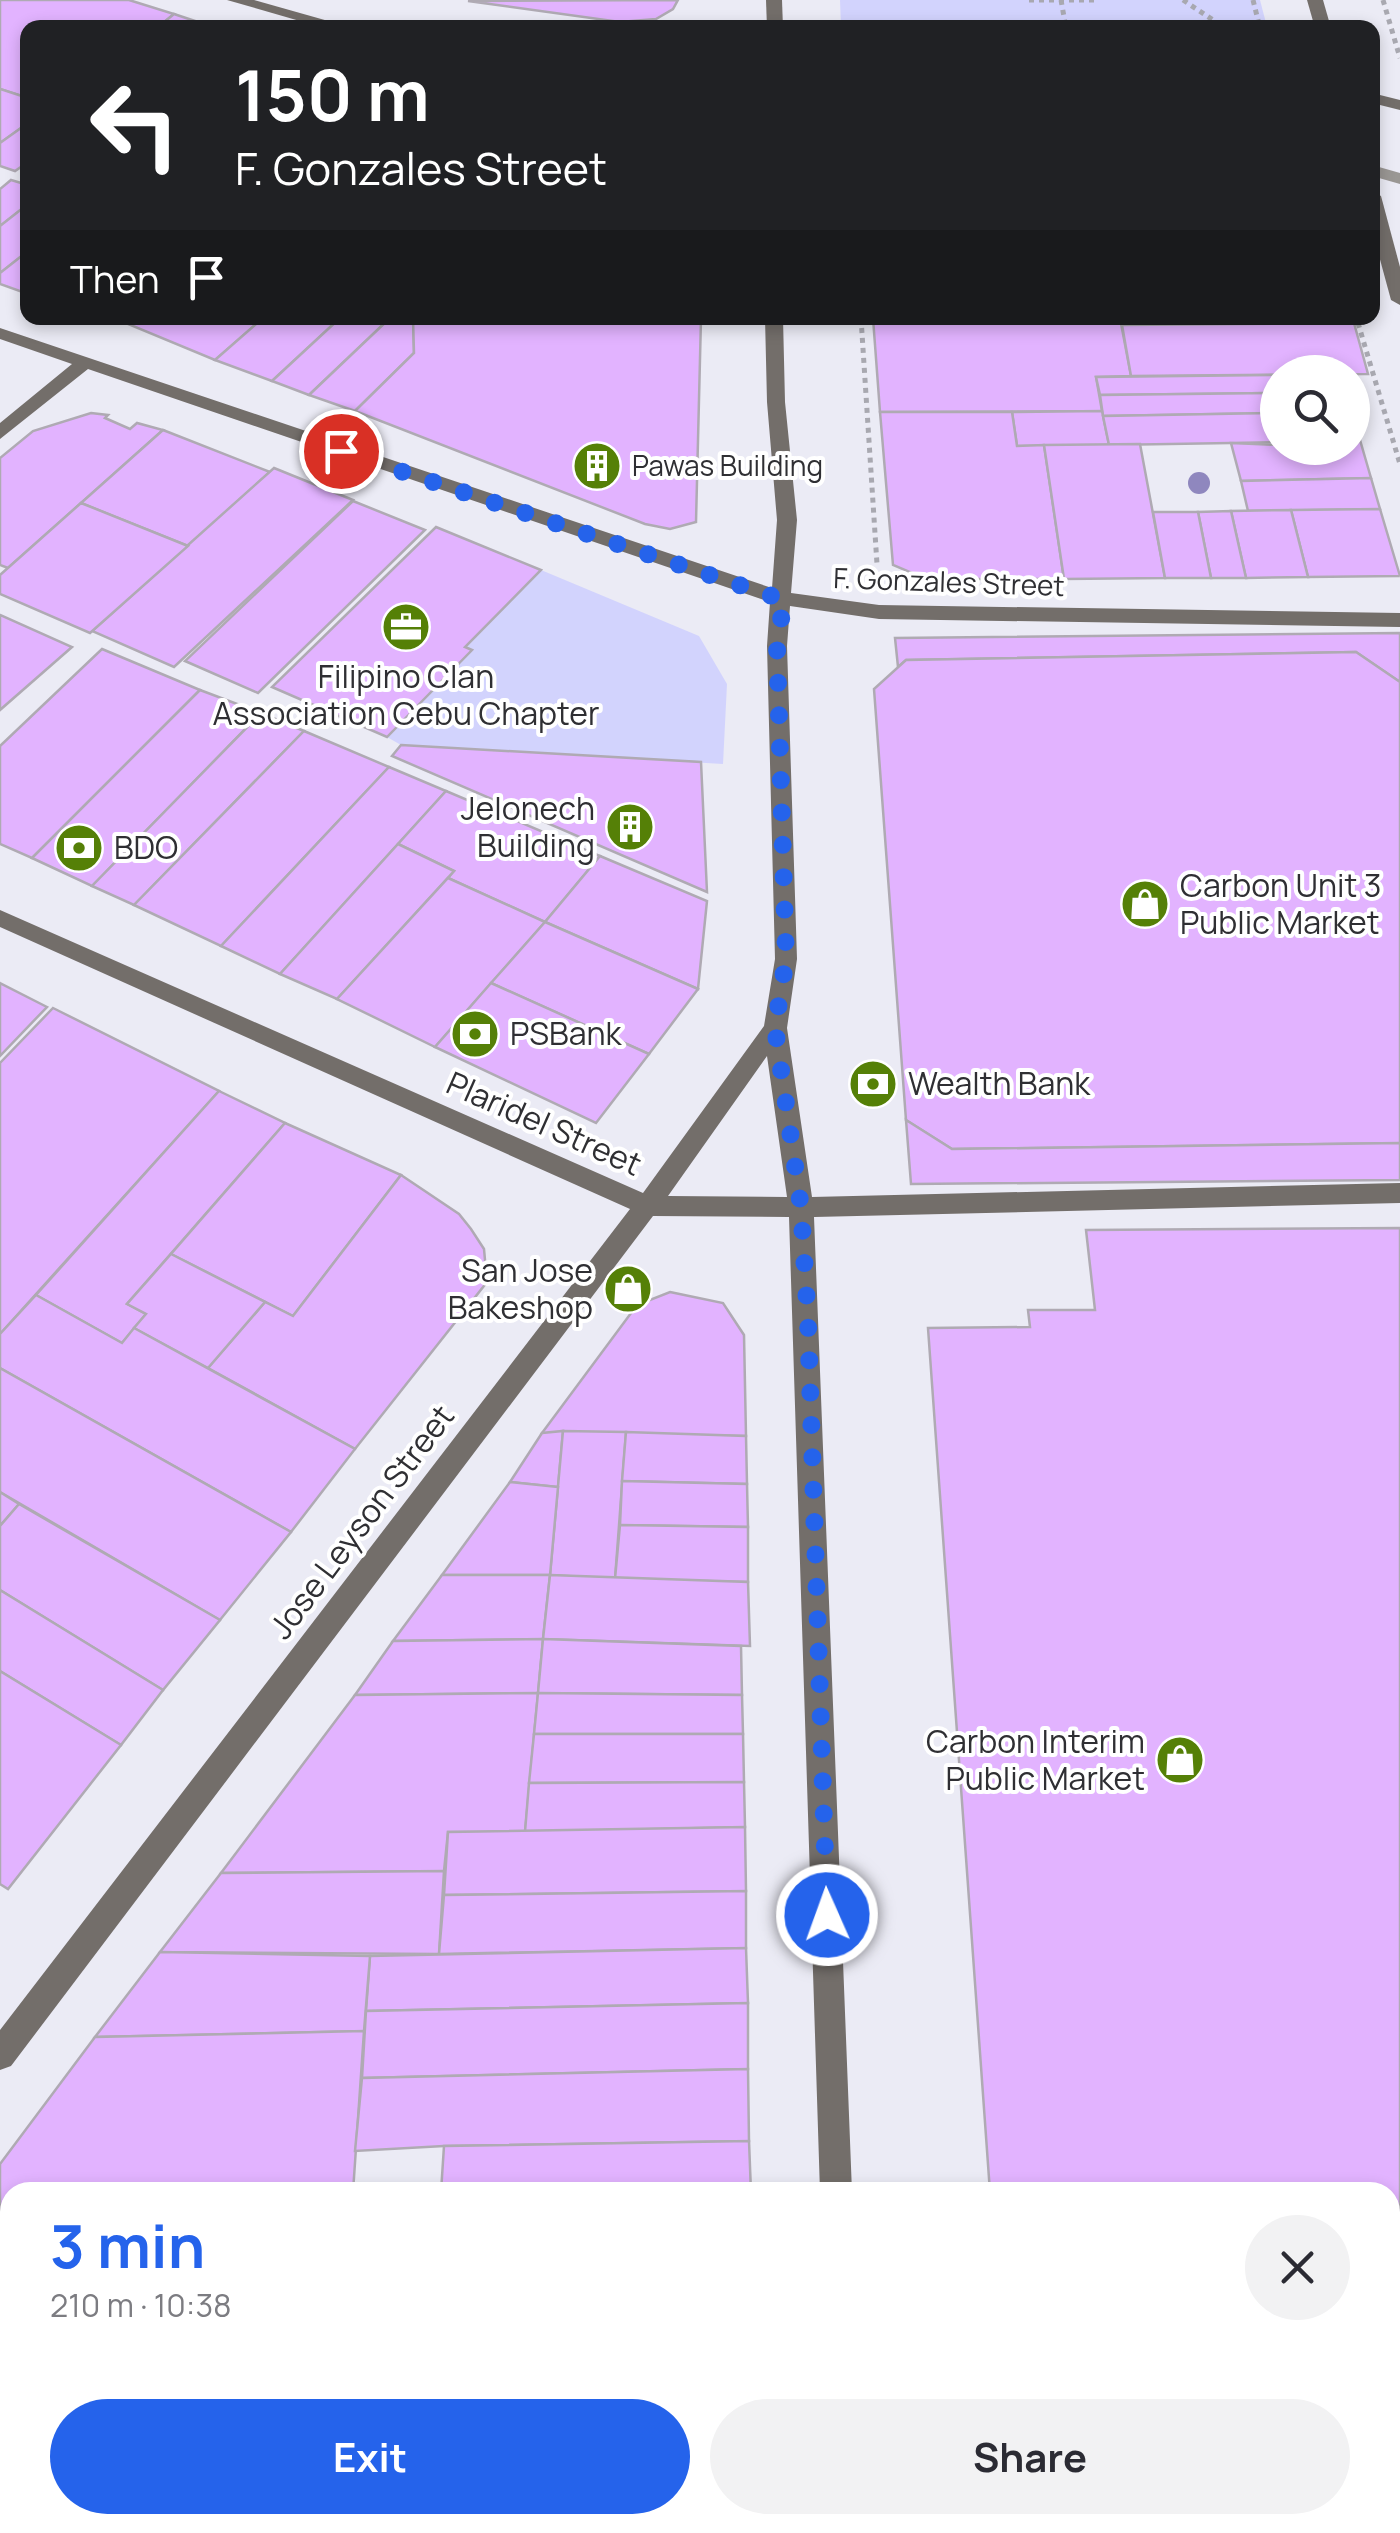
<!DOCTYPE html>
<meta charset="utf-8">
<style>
:root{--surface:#fff;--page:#f2f2f3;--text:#2b2b33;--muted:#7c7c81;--accent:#2563eb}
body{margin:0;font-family:Manrope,sans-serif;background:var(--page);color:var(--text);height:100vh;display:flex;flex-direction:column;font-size:38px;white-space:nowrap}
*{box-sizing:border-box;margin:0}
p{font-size:32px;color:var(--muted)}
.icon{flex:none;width:55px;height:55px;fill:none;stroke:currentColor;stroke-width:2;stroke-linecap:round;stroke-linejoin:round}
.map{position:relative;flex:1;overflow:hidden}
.panel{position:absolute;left:0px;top:2182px;width:1400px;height:352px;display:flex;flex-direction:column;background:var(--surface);border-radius:30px 30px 0 0;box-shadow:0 5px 15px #0003}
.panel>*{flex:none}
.top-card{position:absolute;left:20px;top:20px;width:1360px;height:305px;border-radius:20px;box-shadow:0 5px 15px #0003;background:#202124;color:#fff;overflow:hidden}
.controls{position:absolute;left:1260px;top:355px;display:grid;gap:20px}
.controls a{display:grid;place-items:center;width:110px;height:110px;border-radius:50%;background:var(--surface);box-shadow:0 5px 15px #0003;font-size:50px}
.pin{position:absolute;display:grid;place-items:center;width:85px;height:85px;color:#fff;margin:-42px;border:5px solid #fff;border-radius:50%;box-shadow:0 2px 10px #0007}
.me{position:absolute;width:110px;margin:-55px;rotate:358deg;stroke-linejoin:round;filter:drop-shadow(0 0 8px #0008)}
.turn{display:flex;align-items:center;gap:35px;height:210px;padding:0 50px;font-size:45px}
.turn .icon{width:130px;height:130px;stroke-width:2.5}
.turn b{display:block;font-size:70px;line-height:85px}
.then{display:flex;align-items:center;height:95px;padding:0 50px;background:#0003;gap:20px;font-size:38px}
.round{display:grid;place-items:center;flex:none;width:105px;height:105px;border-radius:52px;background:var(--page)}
.overview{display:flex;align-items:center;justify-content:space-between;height:170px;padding:0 50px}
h1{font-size:60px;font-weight:700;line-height:75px;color:var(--accent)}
.cta{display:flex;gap:20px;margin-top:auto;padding:20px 50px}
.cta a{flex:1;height:115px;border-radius:60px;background:var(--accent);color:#fff;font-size:40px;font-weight:700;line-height:115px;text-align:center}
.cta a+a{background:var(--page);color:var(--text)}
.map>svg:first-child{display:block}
.green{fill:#d2d3fd}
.building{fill:#e2b3ff;stroke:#afaab3;stroke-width:2.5}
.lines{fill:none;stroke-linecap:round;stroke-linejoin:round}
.path{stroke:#a8a8b0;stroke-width:5;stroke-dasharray:5 5;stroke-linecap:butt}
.lane{fill:#9a9794;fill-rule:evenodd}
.secondary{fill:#736e6a;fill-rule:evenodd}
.tree{fill:#8f87be}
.route{stroke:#2563eb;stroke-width:18;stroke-dasharray:0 32.4}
.labels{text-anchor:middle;stroke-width:8;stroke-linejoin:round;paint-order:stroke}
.far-poi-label{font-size:28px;fill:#2f2f33;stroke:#fff;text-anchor:start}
.far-street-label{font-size:28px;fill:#2f2f33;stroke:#fff}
.poi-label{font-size:32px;fill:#2f2f33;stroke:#fff;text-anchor:start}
.street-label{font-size:32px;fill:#2f2f33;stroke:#fff}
</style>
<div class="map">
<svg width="1400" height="2533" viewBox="0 0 1400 2533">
<rect width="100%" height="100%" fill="#ebebf5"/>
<!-- green -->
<g class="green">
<path d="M840 0H1260L1267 27H841Z"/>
<path d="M541 570 699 636 727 684 723 764 401 745 387 737 471 651 465 647Z"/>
</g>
<!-- building -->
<g class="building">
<path d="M0 0H129L174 14 157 28H28V98L0 89Z"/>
<path d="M678 0 673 9 656 19 620 22 468 1Z"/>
<path d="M174 14 216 28H157Z"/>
<path d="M0 89 28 98V123L0 143Z"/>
<path d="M28 123V162L15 171 0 166V143Z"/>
<path d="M11 180 28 185V204L0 226V189Z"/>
<path d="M28 204V251L0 273V226Z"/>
<path d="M28 251V294L0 284V273Z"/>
<path d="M136 318H263L215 360 128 324Z"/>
<path d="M263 318H340L272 381 215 360Z"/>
<path d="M340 318H390L309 395 272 381Z"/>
<path d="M390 318H413L414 353 355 411 309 395Z"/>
<path d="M413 318H701L696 522 670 529 645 524 355 411 414 353Z"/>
<path d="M873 318H1120L1131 376 1096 377 1102 411 880 412Z"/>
<path d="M1120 318H1352L1354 323 1122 325Z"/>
<path d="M1354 323 1368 374 1131 376 1122 325Z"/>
<path d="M1278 375V393L1100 395 1096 377Z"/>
<path d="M1278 393V413L1103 416 1100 395Z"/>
<path d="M1102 411 1109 445 1017 446 1012 412Z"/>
<path d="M880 412H1012L1017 446 1044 445 1064 579H926L893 565Z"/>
<path d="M91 413 108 415 105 418 130 429 137 423 163 430 8 568 0 565V458L33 431Z"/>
<path d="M1278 413V442L1231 443 1109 445 1103 416Z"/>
<path d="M163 430 270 472 188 546 81 503Z"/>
<path d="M1352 440H1360L1371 478 1241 481 1231 443 1352 448Z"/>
<path d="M1140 444 1165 578 1064 579 1044 445Z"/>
<path d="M274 468 353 500 174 667 92 631Z"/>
<path d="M1371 478 1380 509 1248 511 1241 481Z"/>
<path d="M353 501 425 530 258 693 185 661Z"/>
<path d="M81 503 188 546 90 633 0 594V575Z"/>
<path d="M1380 509 1400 576 1308 577 1291 510Z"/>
<path d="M1291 510 1308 577 1246 578 1231 511Z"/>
<path d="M1231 511 1246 578H1211L1198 512Z"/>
<path d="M1153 512H1198L1211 578H1165Z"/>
<path d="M436 527 541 570 465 647 472 650 387 737 272 687Z"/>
<path d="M0 615 72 647 0 710Z"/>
<path d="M1400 633V682L1356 652 906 660 898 667 895 638Z"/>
<path d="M102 649 200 690 32 858 0 844V746Z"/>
<path d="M1356 652 1400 682V1143L952 1149 906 1120 874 689 906 660Z"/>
<path d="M200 690 261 713 92 886 32 858Z"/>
<path d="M261 713 304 731 134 905 92 886Z"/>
<path d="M304 731 389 767 221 946 134 905Z"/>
<path d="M401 745 701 762 707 892 392 756Z"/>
<path d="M389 767 446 791 280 974 221 946Z"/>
<path d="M446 791 600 856 545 922 448 878 454 871 398 844Z"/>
<path d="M398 844 454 871 337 999 280 974Z"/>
<path d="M600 856 707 901 698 989 545 922Z"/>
<path d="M448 878 545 922 435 1047 337 999Z"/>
<path d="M545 922 698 989 649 1054 491 983Z"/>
<path d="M0 983 47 1007 0 1056Z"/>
<path d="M491 983 649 1054 596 1123 435 1047Z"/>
<path d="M53 1008 219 1091 0 1334V1063Z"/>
<path d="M219 1091 285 1123 127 1304 146 1314 122 1343 36 1295Z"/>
<path d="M906 1120 952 1149 1400 1143V1180L911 1184Z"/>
<path d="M285 1123 401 1175 293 1316 171 1254Z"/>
<path d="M401 1175 459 1214 471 1229 484 1249 487 1282 355 1449 208 1368 265 1302 293 1316Z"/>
<path d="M1400 1228V2533H1015L1014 2525H1390V2192H990L928 1328 1030 1327 1028 1310H1095L1086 1230Z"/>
<path d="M171 1254 265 1302 208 1368 134 1328 146 1314 127 1304Z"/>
<path d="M670 1292 723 1303 744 1335 746 1436 542 1433 637 1305Z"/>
<path d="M36 1295 122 1343 134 1328 355 1449 291 1532 0 1368V1334Z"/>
<path d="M0 1368 291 1532 220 1620 0 1492Z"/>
<path d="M563 1431 558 1487 510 1482 542 1433Z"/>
<path d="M563 1431 626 1432 615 1579 550 1575Z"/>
<path d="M626 1432 746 1436 747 1484 622 1481Z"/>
<path d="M622 1481 747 1484 748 1527 620 1525Z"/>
<path d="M510 1482 558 1487 550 1575H442Z"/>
<path d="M0 1492 19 1504 0 1526Z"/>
<path d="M19 1504 220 1620 163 1690 0 1590V1526Z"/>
<path d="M620 1525 748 1527V1582L615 1579Z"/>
<path d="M442 1575H550L543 1639 393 1641Z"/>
<path d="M550 1575 748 1582 750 1646 543 1639Z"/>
<path d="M0 1590 163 1690 121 1745 0 1671Z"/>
<path d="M543 1639 538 1693 355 1695 393 1641Z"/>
<path d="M543 1639 741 1646 742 1695 538 1693Z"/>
<path d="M0 1671 121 1745 8 1889 0 1884Z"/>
<path d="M538 1693 525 1832H448L444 1871 221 1873 355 1695Z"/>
<path d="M538 1693 742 1695 743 1734H534Z"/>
<path d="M534 1734H743L744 1782 529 1783Z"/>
<path d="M744 1782 745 1827 525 1832 529 1783Z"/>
<path d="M745 1827 746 1891 444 1895 448 1832Z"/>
<path d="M444 1871 439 1954 160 1952 221 1873Z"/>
<path d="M746 1891V1948L439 1954 444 1895Z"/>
<path d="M746 1948 748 2003 366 2011 370 1956Z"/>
<path d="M160 1952 370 1956 364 2031 95 2037Z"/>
<path d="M748 2003V2069L362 2078 366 2011Z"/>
<path d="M364 2031 353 2192H10V2223H0V2164L95 2037Z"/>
<path d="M748 2069 749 2141 444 2146 355 2151 362 2078Z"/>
<path d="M749 2141 751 2192H441L444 2146Z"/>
<rect x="0" y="2223" width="10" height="171"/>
<path d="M0 2394H10V2504L6 2533H0Z"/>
<path d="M10 2504V2525H165L164 2533H6Z"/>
<path d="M165 2525H328L327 2533H164Z"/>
<path d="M328 2525H441L440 2533H327Z"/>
<path d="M441 2525H530L529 2533H440Z"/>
<path d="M530 2525H603V2533H529Z"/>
<path d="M603 2525H756L757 2533H603Z"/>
</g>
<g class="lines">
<!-- path -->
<g class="path">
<path d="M1029 0H1095"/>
<path d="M1061 0 1066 28"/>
<path d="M1183 0 1225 28"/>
<path d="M1253 0 1260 28"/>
<path d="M1383 0 1400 58"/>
<path d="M861 318 877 564"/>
<path d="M1358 323 1400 464"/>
</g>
<!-- lane -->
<path class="lane" d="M1372 165 1400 173V184L1372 176Z"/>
<!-- secondary -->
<g class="secondary">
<path d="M227 0H254L353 28H324Z"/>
<path d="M766 0H782L783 28H767Z"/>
<path d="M1307 0H1323L1331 28H1315Z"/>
<path d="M1372 93 1400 100V110L1372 103Z"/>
<path d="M1372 191 1381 196 1400 267V305L1391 300 1372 230Z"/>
<path d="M765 318H783L785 402 797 520 791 593 879 605 1400 613V627L879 619 790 606 787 646 797 959 787 1028 812 1197 1400 1183V1203L814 1217 852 2192H820L789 1217 653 1216 11 2066 0 2070V2030L630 1209 0 927V910L643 1193 764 1026 775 959 767 646 770 602 88 369 0 439V423L72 364 0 339V328L772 588 777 520 767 402ZM767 1056 787 1197 668 1196Z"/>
<path d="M830 2525H864L865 2533H831Z"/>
</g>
</g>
<!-- trees -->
<circle class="tree" cx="1199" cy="483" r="11"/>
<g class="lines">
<!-- route -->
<path class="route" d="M341 451 784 600 777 646 786 959 775 1028 801 1207 808 1320 827 1915"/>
</g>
<!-- icons -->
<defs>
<g id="building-disc" transform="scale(2.5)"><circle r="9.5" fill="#558007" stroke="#fff"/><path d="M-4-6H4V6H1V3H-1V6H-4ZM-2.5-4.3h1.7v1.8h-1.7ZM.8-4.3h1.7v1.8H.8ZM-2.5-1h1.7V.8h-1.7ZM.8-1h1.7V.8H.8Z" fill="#fff"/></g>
<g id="office-disc" transform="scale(2.5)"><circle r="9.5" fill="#558007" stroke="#fff"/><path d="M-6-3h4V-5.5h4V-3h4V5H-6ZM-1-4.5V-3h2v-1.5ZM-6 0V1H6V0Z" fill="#fff"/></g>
<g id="bank-disc" transform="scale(2.5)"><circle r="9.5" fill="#558007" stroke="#fff"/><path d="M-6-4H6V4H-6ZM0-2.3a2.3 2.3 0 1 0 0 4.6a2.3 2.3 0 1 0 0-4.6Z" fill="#fff"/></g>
<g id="shop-disc" transform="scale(2.5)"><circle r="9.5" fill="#558007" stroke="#fff"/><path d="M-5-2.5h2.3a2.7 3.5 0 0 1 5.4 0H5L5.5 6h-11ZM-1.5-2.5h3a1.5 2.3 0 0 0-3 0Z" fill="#fff"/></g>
</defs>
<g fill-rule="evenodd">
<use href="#building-disc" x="597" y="466"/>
<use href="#office-disc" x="406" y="627"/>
<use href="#building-disc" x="630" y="827"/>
<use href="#bank-disc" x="79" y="848"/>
<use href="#shop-disc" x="1145" y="904"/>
<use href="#bank-disc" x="475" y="1034"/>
<use href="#bank-disc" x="873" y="1084"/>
<use href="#shop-disc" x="628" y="1289"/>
<use href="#shop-disc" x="1180" y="1760"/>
</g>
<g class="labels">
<!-- far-poi labels -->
<g class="far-poi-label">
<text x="632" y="476">Pawas Building</text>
</g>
<!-- far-street labels -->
<g class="far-street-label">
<text transform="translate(949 582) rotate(2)" y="10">F. Gonzales Street</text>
</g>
<!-- poi labels -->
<g class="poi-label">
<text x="406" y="688" text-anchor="middle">Filipino Clan<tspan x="406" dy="37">Association Cebu Chapter</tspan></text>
<text x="595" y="820" text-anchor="end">Jelonech<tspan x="595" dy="37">Building</tspan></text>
<text x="114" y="859">BDO</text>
<text x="1180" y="897">Carbon Unit 3<tspan x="1180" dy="37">Public Market</tspan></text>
<text x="510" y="1045">PSBank</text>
<text x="908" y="1095">Wealth Bank</text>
<text x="593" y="1282" text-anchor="end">San Jose<tspan x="593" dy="37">Bakeshop</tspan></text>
<text x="1145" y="1753" text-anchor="end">Carbon Interim<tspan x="1145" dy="37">Public Market</tspan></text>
</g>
<!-- street labels -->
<g class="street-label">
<text transform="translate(544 1124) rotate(24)" y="11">Plaridel Street</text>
<text transform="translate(362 1522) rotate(-53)" y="11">Jose Leyson Street</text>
</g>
</g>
</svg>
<div class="controls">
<a><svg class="icon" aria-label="search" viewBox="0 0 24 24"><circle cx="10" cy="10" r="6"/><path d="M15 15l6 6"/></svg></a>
</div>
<div class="pin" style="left:341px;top:451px;background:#d93025"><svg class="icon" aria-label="arrive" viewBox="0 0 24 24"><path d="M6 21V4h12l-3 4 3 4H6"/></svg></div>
<svg class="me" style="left:827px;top:1915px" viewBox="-20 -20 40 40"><circle r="17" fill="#2563eb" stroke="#fff" stroke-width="3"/><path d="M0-11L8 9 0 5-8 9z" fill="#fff"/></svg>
<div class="top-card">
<div class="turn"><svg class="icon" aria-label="left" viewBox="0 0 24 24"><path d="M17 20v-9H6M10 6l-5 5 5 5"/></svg><div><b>150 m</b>F. Gonzales Street</div></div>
<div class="then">Then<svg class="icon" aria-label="arrive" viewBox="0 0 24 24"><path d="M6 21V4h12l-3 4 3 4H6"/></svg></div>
</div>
<section class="panel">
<div class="overview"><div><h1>3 min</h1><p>210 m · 10:38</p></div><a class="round"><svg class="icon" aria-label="close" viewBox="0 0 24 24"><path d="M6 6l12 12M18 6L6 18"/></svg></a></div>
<div class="cta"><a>Exit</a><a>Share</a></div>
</section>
</div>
